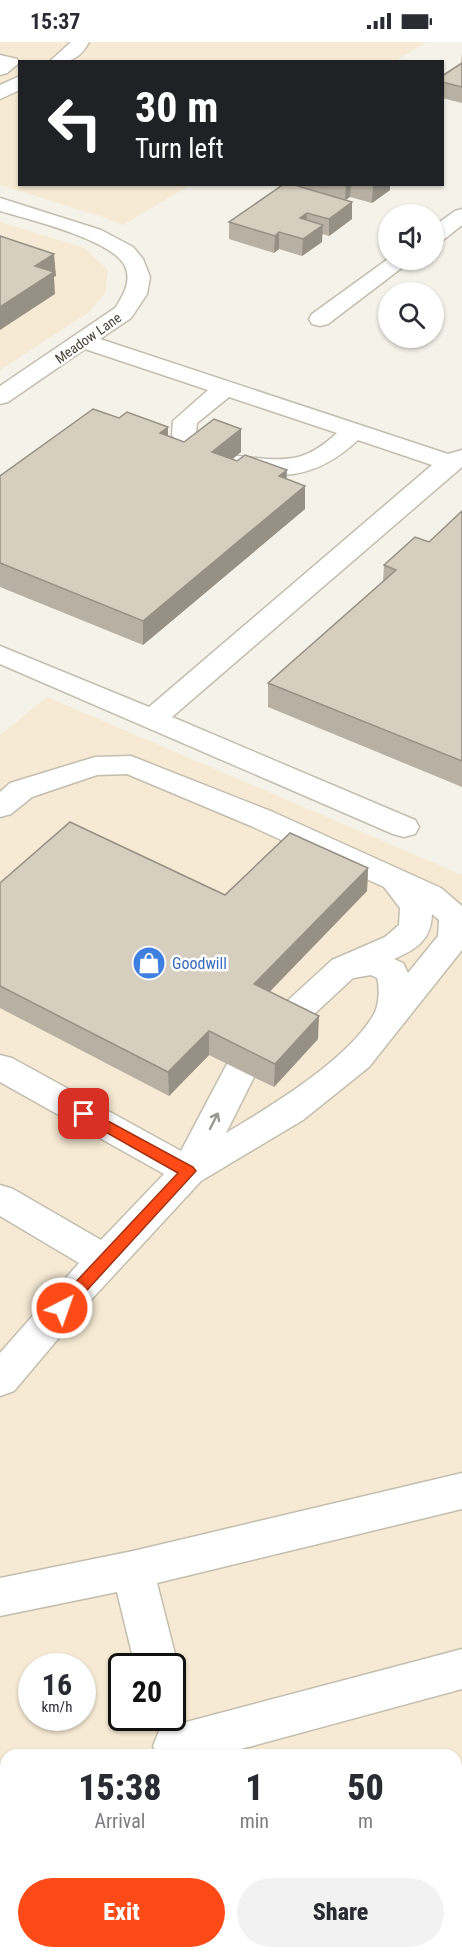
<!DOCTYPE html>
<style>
:root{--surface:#fff;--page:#f2f2f3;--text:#2b2b33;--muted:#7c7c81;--accent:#fd4a17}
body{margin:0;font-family:"Roboto Condensed",sans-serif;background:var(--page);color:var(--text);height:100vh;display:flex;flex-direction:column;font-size:22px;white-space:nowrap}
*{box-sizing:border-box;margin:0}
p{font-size:20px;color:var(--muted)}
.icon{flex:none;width:33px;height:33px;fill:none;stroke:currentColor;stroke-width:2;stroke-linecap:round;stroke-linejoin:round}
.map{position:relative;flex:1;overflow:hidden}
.details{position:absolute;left:0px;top:1707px;width:462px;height:210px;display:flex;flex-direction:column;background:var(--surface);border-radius:18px 18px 0 0;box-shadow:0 2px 4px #0004}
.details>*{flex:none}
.banner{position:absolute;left:18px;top:18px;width:426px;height:126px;border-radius:0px;box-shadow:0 2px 4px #0004;background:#202124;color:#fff;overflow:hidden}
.tools{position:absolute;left:378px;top:162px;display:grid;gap:12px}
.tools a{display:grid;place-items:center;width:66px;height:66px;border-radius:50%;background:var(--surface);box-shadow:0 2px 4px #0004;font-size:30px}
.speed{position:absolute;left:18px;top:1611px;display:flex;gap:12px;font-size:30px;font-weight:700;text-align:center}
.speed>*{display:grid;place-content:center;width:78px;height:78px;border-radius:50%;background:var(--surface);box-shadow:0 2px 4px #0004;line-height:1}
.speed small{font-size:15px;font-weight:400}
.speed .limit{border:3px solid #111;border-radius:9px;background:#fff;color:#111}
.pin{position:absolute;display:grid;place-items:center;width:51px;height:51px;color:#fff;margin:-26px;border-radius:12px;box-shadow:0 3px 9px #0006}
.me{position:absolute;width:66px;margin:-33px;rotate:41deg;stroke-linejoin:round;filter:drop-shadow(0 0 4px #0008)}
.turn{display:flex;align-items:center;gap:21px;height:126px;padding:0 18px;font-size:27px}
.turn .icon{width:78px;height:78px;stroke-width:2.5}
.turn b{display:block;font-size:42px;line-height:51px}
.eta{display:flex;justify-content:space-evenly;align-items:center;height:102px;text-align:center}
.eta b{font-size:36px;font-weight:800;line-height:42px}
.cta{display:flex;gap:12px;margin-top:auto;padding:12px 18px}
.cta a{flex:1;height:69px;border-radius:36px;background:var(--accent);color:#fff;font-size:24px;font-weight:800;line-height:69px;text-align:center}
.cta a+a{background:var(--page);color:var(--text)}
.status{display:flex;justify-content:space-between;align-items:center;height:42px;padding:0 30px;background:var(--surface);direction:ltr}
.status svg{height:16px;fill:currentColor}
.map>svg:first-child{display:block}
.commercial{fill:#f6ead4;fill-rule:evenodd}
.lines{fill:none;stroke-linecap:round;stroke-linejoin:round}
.minor-casing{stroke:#c3bdae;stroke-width:3}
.minor{fill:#fff;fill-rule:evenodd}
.wall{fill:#b8b1a3}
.shaded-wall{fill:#969085}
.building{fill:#d6cebe;stroke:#969085;stroke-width:1.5}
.oneway{stroke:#9a9891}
.route{fill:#fd4a17;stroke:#a4300f;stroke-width:1.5}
.labels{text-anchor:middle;stroke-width:5;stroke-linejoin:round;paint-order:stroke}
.far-street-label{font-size:14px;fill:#484337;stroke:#fff}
.shop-label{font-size:16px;fill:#366cbe;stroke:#fff;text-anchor:start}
</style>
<div class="status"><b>15:37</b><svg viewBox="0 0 49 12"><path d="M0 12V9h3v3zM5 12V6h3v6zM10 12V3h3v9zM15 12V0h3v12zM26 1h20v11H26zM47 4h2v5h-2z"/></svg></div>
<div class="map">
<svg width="462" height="1917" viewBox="0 0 462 1917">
<rect width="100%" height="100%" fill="#f5f2e9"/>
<!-- commercial -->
<g class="commercial">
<path d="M0 0H427L394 19 20 20V142L190 143 123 183 100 174 0 143Z"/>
<path d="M0 180 85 206 108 228 105 251 89 270 0 328Z"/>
<path d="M47 655 462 833V1917H0V693ZM32 1624H82V1676H32ZM122 1624H172V1676H122ZM6 1713H456V1911H6Z"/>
</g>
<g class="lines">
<!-- minor casing -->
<g class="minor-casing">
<g id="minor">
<path d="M71 0H89C79 19 68 20 49 20Z"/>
<path d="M0 13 17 17 19 21 7 31 0 33Z"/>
<path d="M20 34V48L0 57V43Z"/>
<path d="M0 156 101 188 133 205 143 217 150 235 147 252 131 276 100 297 448 412 462 408V425L172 675 415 778 419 785 415 792 404 795 393 792 0 622V604L149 665 432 423 358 398C315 438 278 439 223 425L220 420 223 415C234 412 244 415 256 416 292 420 310 416 337 391L229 355 197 381 196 391 215 409 212 414C195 418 181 406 172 393L173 379 208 348 85 307 8 360 0 362V344L115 266C123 254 132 239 125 224 113 198 28 177 0 169Z"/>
<path d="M462 167V183L442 199 434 200V184L455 169Z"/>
<path d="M388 217 412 218 328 282 320 284 312 282 309 277 312 272Z"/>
<path d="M131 714 273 770 441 846 462 864V908L369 1025 303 1078 201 1139 90 1259 14 1349 0 1354V1311L79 1221 0 1174V1143L13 1147 101 1198 164 1132 0 1040V1013L12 1016 181 1109 228 1020 240 1017 252 1020 257 1029 226 1091C271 1064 348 1018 374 972 379 963 380 946 377 936L371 933 353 936 297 988 285 992 273 988 268 980 273 972 332 918 385 895 399 883 400 866 384 845 251 784 127 732 97 733 32 755 11 772 0 775V750L10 741 95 715ZM432 872 439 878 438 894 408 931 403 921 394 917C417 907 431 898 432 872Z"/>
<path d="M462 1431V1467L157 1541 178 1624 172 1635V1624H135L117 1550 0 1574V1536L133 1509Z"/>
<path d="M462 1607V1647L219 1713H157L153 1704 159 1689 175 1683Z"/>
<path d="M202 1911H250L252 1917H204Z"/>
</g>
</g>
<!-- minor -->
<use href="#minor" class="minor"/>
</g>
<!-- wall -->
<g class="wall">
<path d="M462 11V61L442 56V34L461 22Z"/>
<path d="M300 142H390V148L372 161 350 155 346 158 352 160V177L329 194 322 192V200L302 214 279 207 274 211 229 197V180L300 145Z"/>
<path d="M119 376 168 385V394L184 400 241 387V410L233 417 305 444V467L143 603 0 545V434Z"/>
<path d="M462 469V745L268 665V641L383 540 384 523 429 500Z"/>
<path d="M368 826 367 849 269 950 318 997 274 1045 209 1013 169 1054 0 966V841L225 853Z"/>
<path d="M343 1911H456L462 1917H345Z"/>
</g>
<!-- shaded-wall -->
<g class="shaded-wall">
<path d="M346 142H351L350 155 345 158Z"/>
<path d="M375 142H390V148L372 161 373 144Z"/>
<path d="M352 160V177L329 194V177Z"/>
<path d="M307 171 306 188 300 176Z"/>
<path d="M323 183 322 200 302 214 303 197Z"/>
<path d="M279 190V207L274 211 275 194Z"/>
<path d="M54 212 56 234 54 235 55 252 0 288V265L35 224Z"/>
<path d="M168 385V408L160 391Z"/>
<path d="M241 387V410L212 433V410Z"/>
<path d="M287 428 286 452 279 434Z"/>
<path d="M305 444V467L143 603V579Z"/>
<path d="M368 826 367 849 254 966V942Z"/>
<path d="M319 974 318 997 274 1045 275 1022Z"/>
<path d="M209 989V1013L169 1054 168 1030Z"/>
</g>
<!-- building -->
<g class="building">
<path d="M462 21V45L442 40V34Z"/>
<path d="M284 142H291L352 160 329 177 307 171 300 176 323 183 303 197 279 190 275 194 229 180Z"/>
<path d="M0 194 54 212 35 224 54 230 0 265Z"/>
<path d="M93 367 119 376 127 370 168 385 160 391 184 400 214 377 241 387 212 410 237 419 245 413 287 428 279 434 305 444 143 579 0 521V434Z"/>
<path d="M462 469V719L268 641 396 528 384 523 415 495 429 500Z"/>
<path d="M70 780 225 853 290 791 368 826 254 942 319 974 275 1022 209 989 168 1030 0 944V841Z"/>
<path d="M462 1738V1917H354L352 1911H456V1740Z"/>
</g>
<!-- one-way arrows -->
<defs><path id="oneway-shaft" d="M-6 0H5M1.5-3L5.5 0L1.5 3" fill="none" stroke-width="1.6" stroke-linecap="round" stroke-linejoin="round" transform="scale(1.5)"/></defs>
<use class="oneway" href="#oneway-shaft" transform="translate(214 1079) rotate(-63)"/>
<!-- route -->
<path class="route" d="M84 1066 193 1125 196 1129 67 1270 62 1272 56 1270 54 1266 56 1261 178 1131 79 1075 77 1072 79 1068Z"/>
<!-- icons -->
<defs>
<g id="shop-disc" transform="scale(1.725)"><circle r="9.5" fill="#3f7fe0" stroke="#fff"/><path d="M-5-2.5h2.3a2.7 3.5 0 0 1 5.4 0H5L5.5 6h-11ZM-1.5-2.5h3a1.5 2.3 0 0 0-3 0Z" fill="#fff"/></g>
</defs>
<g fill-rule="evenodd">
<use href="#shop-disc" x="149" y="921"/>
</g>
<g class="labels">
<!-- far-street labels -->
<g class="far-street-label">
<text transform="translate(88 296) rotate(-35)" y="5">Meadow Lane</text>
</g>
<!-- shop labels -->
<g class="shop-label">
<text x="172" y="927">Goodwill</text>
</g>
</g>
</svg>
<div class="tools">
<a><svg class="icon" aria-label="sound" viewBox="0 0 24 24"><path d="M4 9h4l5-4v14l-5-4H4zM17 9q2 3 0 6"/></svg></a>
<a><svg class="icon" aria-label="search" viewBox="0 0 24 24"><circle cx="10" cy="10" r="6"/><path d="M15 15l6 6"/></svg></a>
</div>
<div class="speed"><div>16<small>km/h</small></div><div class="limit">20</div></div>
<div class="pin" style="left:84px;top:1072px;background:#d93025"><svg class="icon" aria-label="arrive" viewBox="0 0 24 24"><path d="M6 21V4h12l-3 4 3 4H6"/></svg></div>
<svg class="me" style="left:62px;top:1266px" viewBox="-20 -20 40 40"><circle r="17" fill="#fd4a17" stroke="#fff" stroke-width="3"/><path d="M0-11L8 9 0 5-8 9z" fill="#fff"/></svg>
<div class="banner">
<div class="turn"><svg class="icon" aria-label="left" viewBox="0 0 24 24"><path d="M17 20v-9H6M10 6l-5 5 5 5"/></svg><div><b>30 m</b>Turn left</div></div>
</div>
<section class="details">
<div class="eta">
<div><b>15:38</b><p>Arrival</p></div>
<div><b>1</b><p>min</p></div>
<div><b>50</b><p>m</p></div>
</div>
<div class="cta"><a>Exit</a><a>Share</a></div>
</section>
</div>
